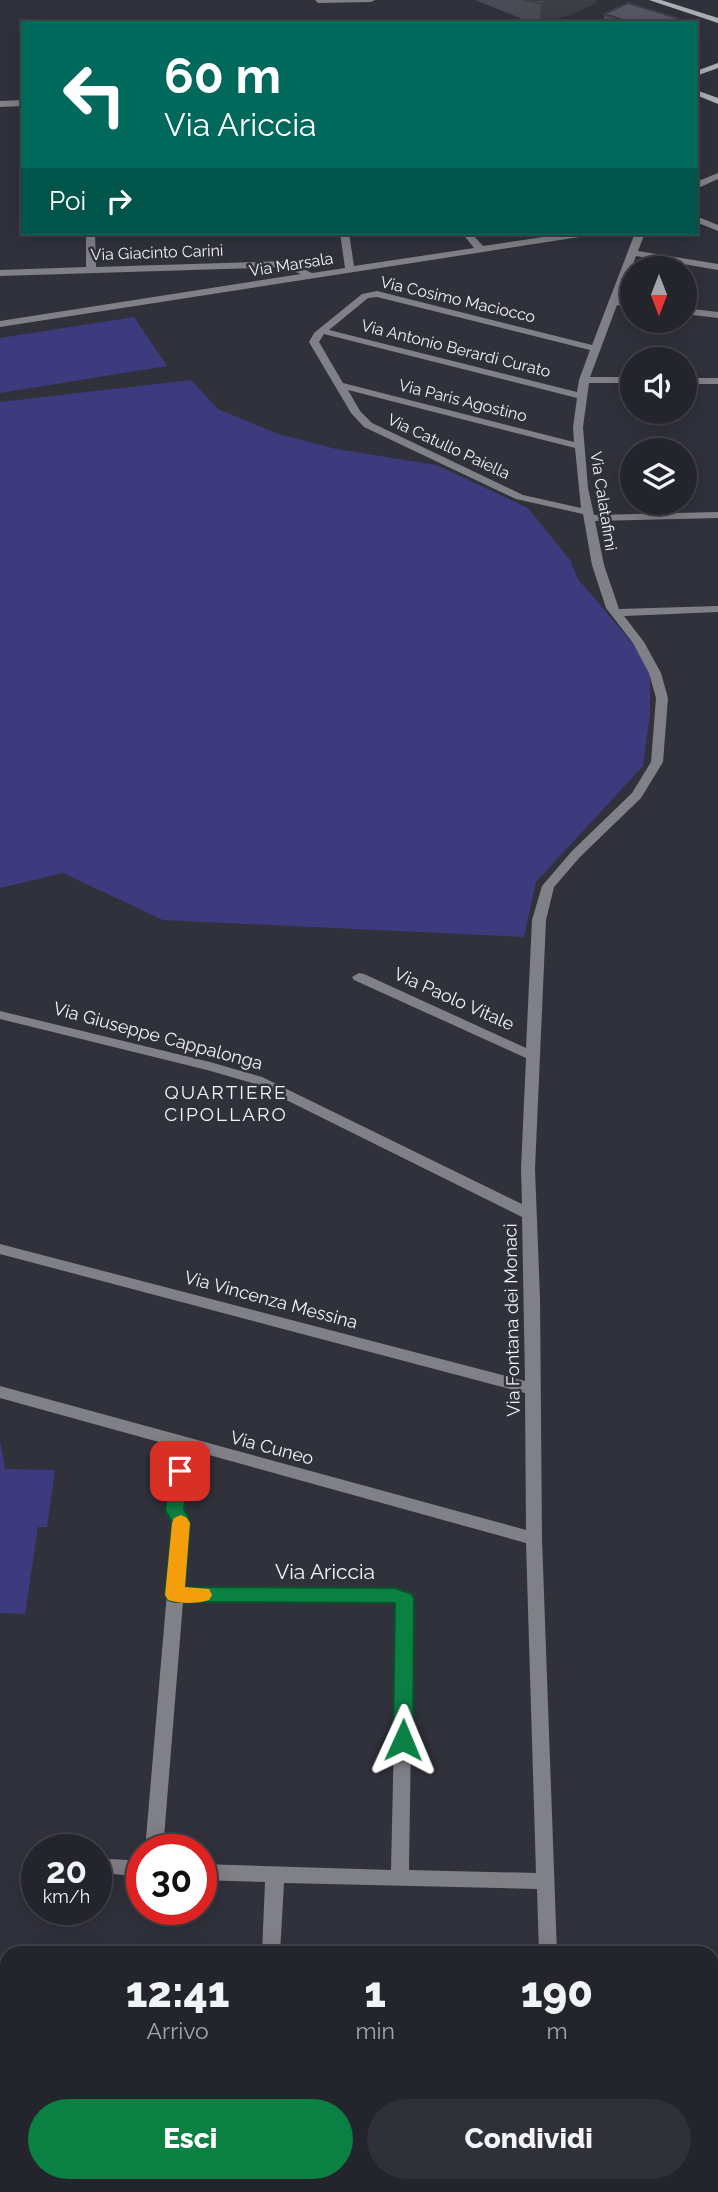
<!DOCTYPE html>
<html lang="it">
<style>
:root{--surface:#24252c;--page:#303138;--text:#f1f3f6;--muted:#a3a5a9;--line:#414248;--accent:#0b8043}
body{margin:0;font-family:Raleway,sans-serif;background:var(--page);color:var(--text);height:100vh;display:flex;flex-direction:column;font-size:26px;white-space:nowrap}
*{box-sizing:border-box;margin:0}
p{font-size:23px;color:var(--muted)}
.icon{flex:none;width:38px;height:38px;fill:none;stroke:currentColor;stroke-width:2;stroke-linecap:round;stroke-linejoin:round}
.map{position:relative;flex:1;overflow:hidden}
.details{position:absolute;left:0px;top:1946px;width:719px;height:247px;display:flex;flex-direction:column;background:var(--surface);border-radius:21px 21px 0 0;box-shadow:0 4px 18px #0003,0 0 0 2px var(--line)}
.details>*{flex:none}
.banner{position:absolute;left:21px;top:21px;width:677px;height:214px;border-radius:0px;box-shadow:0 4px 18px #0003,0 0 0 2px var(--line);background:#00695c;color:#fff;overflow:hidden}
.needle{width:46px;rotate:180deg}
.fabs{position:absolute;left:620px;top:256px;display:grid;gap:14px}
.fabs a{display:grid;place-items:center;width:77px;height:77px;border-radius:50%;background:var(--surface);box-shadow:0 4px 18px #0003,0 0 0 2px var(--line);font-size:35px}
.speed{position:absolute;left:21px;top:1834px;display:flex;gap:14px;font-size:35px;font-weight:700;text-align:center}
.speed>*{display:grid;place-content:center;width:91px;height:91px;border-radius:50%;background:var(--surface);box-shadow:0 4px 18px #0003,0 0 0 2px var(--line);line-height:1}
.speed small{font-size:18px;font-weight:400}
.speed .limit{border:10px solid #d22;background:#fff;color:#111}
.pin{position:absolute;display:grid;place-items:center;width:60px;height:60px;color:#fff;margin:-30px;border-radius:14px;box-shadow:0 4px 10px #0006}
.me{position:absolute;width:77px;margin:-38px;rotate:1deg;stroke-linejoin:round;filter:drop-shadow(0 0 5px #0008)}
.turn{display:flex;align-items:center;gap:24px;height:147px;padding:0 28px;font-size:32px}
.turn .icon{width:91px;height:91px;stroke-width:2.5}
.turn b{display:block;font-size:49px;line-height:60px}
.then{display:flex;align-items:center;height:66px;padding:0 28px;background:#0003;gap:14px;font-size:26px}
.eta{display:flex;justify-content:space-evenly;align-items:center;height:119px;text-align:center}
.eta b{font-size:42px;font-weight:800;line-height:49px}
.cta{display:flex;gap:14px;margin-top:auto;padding:14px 28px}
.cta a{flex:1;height:80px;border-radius:42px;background:var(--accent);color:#fff;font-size:28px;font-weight:800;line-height:80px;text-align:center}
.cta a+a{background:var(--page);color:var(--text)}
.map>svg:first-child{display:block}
.green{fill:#3d3a7e}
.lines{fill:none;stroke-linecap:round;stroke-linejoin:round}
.street{fill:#808186;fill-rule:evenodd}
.secondary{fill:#adaeb7;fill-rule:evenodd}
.wall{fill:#4a4b55}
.shaded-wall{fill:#3c3d45}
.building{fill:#565763;stroke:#3c3d45;stroke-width:2}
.route{fill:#0b8043;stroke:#07532c;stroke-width:2}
.slow{fill:#f59e0b}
.labels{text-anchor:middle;stroke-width:5;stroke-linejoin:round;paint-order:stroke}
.far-street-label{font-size:16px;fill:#f2f2f9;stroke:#30313b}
.street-label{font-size:18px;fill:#f2f2f9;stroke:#30313b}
.neighbourhood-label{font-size:19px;letter-spacing:2px;fill:#f2f2f9;stroke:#30313b}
.near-street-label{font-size:21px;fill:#f2f2f9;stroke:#30313b}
</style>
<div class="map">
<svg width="718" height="2192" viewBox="0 0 718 2192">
<rect width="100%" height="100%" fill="#30313b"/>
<!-- green -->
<g class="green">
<path d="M134 317 167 366 0 393V338Z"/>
<path d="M191 380 218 409 278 434 336 449 436 465 528 508 570 560 578 579 650 664V714L643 766 536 882 524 937 163 920 63 873 0 888V402Z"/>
<path d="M0 1440 5 1469 55 1470 47 1527H38L25 1614 0 1613Z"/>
</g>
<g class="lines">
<!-- street -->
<g class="street">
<path d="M315 0H375L371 2 318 3Z"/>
<path d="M23 100V106L0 107V101Z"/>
<path d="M718 173V179L696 189V182Z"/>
<path d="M696 216 718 225V231L696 222Z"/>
<path d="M86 233H95L96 267 285 261 312 273 345 268 340 233H349L354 266 474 248 462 233H471L483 246 570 233H591L586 236 0 327V321L301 274 284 267 0 276V270L86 267Z"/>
<path d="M635 233H645L638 251 718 264V270L636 256 619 300 632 301V307L617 305 590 377H632V383H589L583 427 588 488 594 515 718 512V518L595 521 604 565 619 609 718 606V612L624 616 644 642 661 673 668 698 663 762 641 798 580 857 554 887 546 920 535 1169 540 1298 542 1539 557 1953H539L537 1889 284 1883 280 1953H262L265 1882 201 1880V1864L391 1870 397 1603 183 1602 163 1850H145L173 1522 166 1510 177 1447 0 1398V1386L526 1530 525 1393 0 1254V1244L525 1381 522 1217 252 1083 207 1070 0 1019V1011L210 1062 262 1077 522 1204 521 1169 526 1058 354 980 352 977 359 973 364 974 526 1048 532 920 542 886 572 851 632 793 651 762 656 698 649 673 633 643 606 608 592 565 583 514 516 499 364 427 351 413 309 342 314 333 362 294 377 291 592 345ZM377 297 590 350 579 380 577 392 329 330 368 298ZM324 334 577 398 573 427 574 442 343 383 319 342ZM348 390 575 448 581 508 523 495 372 423 360 411ZM191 1450 526 1543 536 1873 409 1870 413 1599 411 1594 395 1588H184L189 1521 182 1509Z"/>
<path d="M684 308 718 312V318L684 314Z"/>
<rect x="684" y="378" width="34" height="6"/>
<path d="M110 1859 142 1861V1877L104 1873 101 1867 104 1861Z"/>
<path d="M98 2186H119L122 2192H101Z"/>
</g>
<!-- secondary -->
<g class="secondary">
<path d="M649 0H661L718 18V23Z"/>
<path d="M718 63V68L696 76V71Z"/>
<path d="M696 90 718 98V104L696 95Z"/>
<rect x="0" y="2041" width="7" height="18"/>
<rect x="712" y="2058" width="6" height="18"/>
</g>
</g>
<!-- wall -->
<g class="wall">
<path d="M475 0H596V3L570 15 540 22 525 20Z"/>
<path d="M604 14 684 23H604Z"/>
</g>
<!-- shaded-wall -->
<path class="shaded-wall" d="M552 0H596V3L570 15 540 22 541 3Z"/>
<!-- building -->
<g class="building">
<path d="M524 0H552L541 3Z"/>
<path d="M628 3 684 20 679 23H633L604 14Z"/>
</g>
<!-- route -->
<path class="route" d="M180 1464 187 1466 189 1471 184 1509 190 1521 185 1587 395 1588 412 1594 414 1599 413 1740 410 1745 403 1748 396 1745 393 1740 395 1603 175 1602 168 1600 165 1595 172 1522 165 1510 171 1471 174 1466Z"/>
<!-- slow -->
<path class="slow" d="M181 1515 187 1518 190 1523 185 1587 209 1589 212 1595 209 1600C197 1604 180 1604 168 1600L165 1595 172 1523 174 1518Z"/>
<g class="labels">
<!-- far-street labels -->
<g class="far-street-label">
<text transform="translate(157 252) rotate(-2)" y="6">Via Giacinto Carini</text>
<text transform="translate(291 264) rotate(-9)" y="6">Via Marsala</text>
<text transform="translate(458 299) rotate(13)" y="6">Via Cosimo Maciocco</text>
<text transform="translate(456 348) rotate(14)" y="6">Via Antonio Berardi Curato</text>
<text transform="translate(463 400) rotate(14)" y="6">Via Paris Agostino</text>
<text transform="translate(449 446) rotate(25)" y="6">Via Catullo Paiella</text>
<text transform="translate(604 501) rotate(81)" y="6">Via Calatafimi</text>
</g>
<!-- street labels -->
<g class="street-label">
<text transform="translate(454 999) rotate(24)" y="6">Via Paolo Vitale</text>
<text transform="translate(158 1036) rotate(15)" y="6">Via Giuseppe Cappalonga</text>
<text transform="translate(271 1300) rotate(15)" y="6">Via Vincenza Messina</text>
<text transform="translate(512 1320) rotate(-91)" y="6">Via Fontana dei Monaci</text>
<text transform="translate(272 1448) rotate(15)" y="6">Via Cuneo</text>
</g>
<!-- neighbourhood labels -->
<g class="neighbourhood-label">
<text x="226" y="1099">QUARTIERE<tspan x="226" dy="22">CIPOLLARO</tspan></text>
</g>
<!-- near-street labels -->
<g class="near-street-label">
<text x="325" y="1579">Via Ariccia</text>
</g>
</g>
</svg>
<div class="fabs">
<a><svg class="needle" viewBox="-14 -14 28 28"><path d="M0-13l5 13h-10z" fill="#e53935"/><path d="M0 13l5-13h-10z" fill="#a3a5a9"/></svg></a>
<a><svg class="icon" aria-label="sound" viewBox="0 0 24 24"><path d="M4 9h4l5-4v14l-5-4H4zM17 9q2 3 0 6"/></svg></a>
<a><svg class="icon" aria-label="layers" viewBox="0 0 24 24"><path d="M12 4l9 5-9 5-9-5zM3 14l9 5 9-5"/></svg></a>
</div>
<div class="speed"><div>20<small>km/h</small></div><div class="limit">30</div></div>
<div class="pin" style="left:180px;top:1471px;background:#d93025"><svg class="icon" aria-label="arrive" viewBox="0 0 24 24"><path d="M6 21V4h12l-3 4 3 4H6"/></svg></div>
<svg class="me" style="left:403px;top:1740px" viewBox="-20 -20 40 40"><path d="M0-17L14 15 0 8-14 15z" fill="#0b8043" stroke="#fff" stroke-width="4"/></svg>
<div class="banner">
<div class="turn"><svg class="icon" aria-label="left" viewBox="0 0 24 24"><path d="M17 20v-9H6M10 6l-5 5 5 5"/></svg><div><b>60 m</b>Via Ariccia</div></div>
<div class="then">Poi<svg class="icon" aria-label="right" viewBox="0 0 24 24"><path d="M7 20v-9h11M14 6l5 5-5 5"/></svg></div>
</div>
<section class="details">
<div class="eta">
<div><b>12:41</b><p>Arrivo</p></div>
<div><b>1</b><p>min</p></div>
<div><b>190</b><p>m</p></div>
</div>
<div class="cta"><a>Esci</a><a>Condividi</a></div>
</section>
</div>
